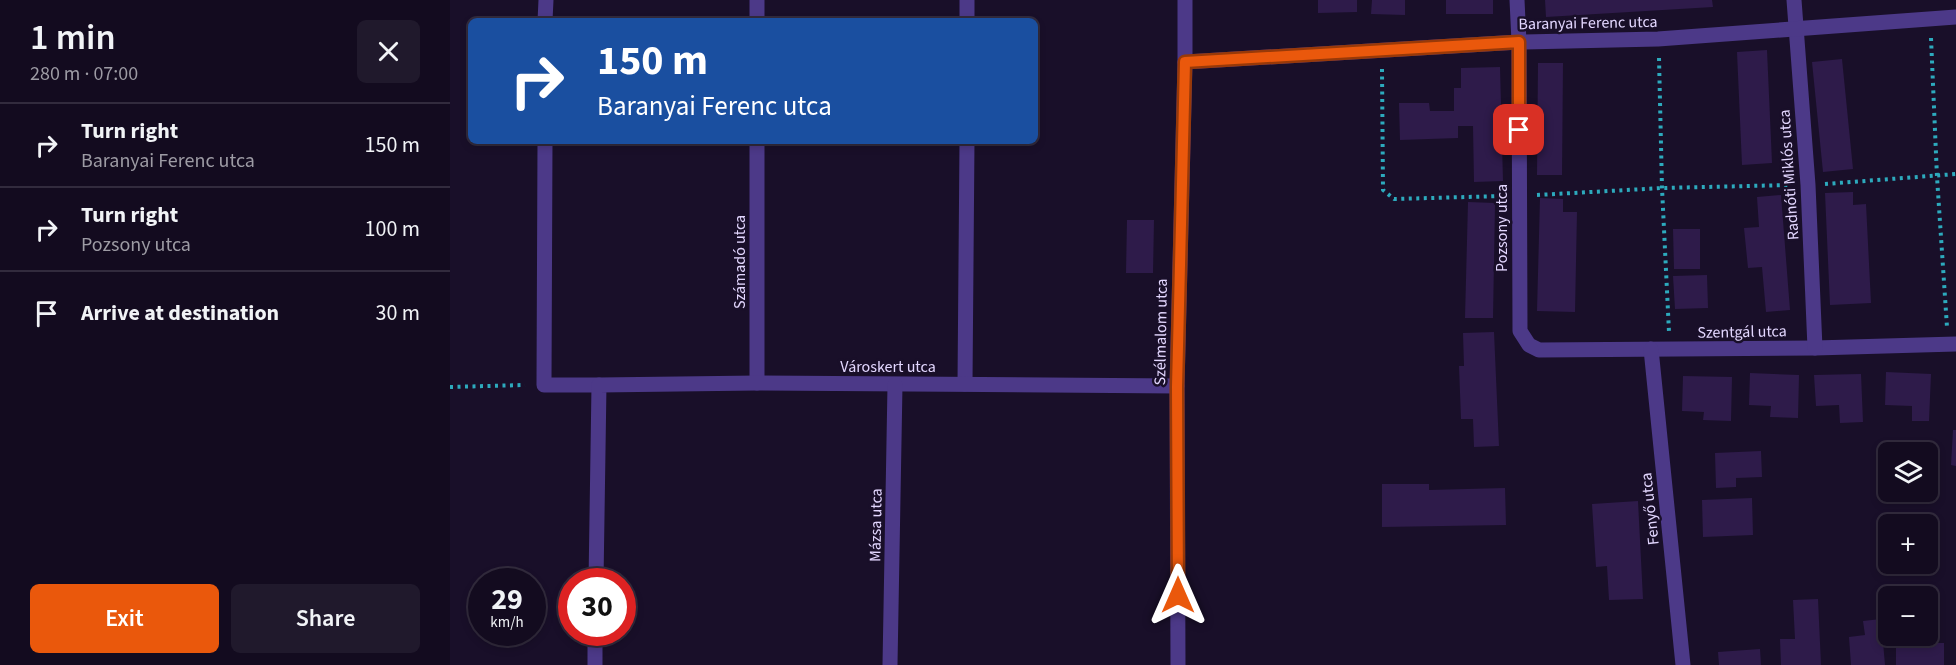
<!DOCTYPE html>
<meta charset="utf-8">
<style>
:root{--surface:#130b1f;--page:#20192c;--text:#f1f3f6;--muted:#9d9ba4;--line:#322b3d;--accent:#ea580c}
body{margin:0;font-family:"Source Sans 3",sans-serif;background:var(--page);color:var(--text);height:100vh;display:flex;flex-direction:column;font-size:22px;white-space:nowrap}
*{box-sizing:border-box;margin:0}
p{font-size:20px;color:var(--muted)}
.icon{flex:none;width:33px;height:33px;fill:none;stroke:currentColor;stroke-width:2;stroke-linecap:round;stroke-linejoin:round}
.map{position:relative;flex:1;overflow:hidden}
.drawer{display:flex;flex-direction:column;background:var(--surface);width:450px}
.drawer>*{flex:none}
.guide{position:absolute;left:18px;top:18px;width:570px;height:126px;border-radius:9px;box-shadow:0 3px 9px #0003,0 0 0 2px var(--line);background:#1a4fa0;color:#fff;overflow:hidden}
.tools{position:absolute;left:1428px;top:442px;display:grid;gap:12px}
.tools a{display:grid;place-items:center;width:60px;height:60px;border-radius:9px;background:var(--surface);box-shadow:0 3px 9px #0003,0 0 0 2px var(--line);font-size:30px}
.speed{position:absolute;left:18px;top:568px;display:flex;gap:12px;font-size:30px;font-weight:700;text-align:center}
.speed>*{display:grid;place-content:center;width:78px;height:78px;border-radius:50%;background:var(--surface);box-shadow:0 3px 9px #0003,0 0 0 2px var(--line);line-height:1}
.speed small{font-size:15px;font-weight:400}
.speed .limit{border:9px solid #d22;background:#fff;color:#111}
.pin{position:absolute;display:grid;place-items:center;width:51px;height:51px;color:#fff;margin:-26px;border-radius:12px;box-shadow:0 3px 9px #0006}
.me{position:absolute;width:66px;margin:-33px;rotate:0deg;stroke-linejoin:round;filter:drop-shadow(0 0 4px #0008)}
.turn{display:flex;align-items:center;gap:21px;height:126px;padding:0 30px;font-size:27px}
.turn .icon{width:78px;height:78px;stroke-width:2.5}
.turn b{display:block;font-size:42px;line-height:51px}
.round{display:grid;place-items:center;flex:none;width:63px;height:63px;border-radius:9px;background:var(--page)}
.overview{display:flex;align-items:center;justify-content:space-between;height:102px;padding:0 30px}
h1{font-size:36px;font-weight:600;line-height:45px}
.action{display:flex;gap:12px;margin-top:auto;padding:12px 30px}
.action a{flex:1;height:69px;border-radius:9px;background:var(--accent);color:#fff;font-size:24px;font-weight:600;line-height:69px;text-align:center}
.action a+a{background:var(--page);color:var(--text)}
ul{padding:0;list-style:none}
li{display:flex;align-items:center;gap:18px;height:84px;padding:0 30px;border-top:2px solid var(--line)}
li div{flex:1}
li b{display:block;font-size:22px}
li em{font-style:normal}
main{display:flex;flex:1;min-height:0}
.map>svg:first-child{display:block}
.building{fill:#2e1b4a}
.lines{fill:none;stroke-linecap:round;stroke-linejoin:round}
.path{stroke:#2daabd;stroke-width:4;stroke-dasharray:3 4.5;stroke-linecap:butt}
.minor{stroke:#4c3988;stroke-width:15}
.route-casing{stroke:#983908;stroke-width:15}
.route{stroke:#ea580c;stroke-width:10}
.labels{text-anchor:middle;stroke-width:5;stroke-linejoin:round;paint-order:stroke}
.street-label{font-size:16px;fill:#e3d7ff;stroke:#190f29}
</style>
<main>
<section class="drawer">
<div class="overview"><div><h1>1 min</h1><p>280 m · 07:00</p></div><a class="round"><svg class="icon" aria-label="close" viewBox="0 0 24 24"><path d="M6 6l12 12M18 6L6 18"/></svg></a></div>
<ul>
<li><svg class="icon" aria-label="right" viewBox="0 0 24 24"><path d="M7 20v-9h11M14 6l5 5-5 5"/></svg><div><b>Turn right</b><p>Baranyai Ferenc utca</p></div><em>150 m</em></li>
<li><svg class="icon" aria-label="right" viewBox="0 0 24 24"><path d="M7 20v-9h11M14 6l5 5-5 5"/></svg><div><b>Turn right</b><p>Pozsony utca</p></div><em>100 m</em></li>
<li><svg class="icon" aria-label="arrive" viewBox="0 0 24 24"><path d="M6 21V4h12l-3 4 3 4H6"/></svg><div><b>Arrive at destination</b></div><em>30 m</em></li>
</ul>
<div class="action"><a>Exit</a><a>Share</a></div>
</section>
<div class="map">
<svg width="1506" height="665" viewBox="0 0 1506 665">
<rect width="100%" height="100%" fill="#190f29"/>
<!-- building -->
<g class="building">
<path d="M868 0H907V12L868 13Z"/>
<path d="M922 0H955V15L921 14Z"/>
<rect x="996" y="0" width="47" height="14"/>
<path d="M1095 0H1262L1263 7 1096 17Z"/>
<path d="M1317 50 1322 163 1292 165 1287 52Z"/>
<path d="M1392 59 1403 169 1373 172 1362 62Z"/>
<path d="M1088 63H1113L1112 175H1087Z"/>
<path d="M1050 67 1053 181 1024 182 1023 126H1008V138L950 140 949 103H979L980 111H1004V88H1011V68Z"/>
<path d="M1403 192V205L1416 204 1421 303 1380 305 1375 193Z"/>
<path d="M1331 195 1340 310 1316 312 1312 267 1298 268 1294 228 1309 227 1307 197Z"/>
<path d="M1090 198 1113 199V212H1127L1125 312 1087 311Z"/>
<path d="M1018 202 1045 203 1043 318H1015Z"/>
<path d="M677 220H704L703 273H676Z"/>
<path d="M1223 229H1250V269H1224Z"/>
<path d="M1257 275 1258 308 1225 309 1223 276Z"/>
<path d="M1044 332 1049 446 1024 447 1023 419H1011L1009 366H1014L1013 333Z"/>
<path d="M1436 372 1481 374 1479 421H1462V406L1435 405Z"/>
<path d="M1300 373 1349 375 1348 418 1320 417 1321 406 1299 405Z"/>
<path d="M1411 374 1413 422 1390 423 1389 405 1366 406 1364 375Z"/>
<path d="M1233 376 1282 377 1281 421 1253 420 1254 412 1232 411Z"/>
<path d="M1503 430H1506V466L1501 465Z"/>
<path d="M1311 451 1312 477 1286 478V487L1266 488 1265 453Z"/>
<path d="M932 484H979V490L1055 488 1056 525 932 527Z"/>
<path d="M1302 498 1303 535 1253 537 1252 500Z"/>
<path d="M1188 501 1193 599 1159 600 1157 566 1146 567 1142 504Z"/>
<path d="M1368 599 1371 665H1331L1330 639H1345L1343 600Z"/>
<path d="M1431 619 1435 665H1401L1399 637 1415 635 1413 621Z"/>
<rect x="1446" y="643" width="48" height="22"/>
<path d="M1310 649 1311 665H1269L1268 652Z"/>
</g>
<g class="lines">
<!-- path -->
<g class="path">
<path d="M1481 38 1487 177 1497 327"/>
<path d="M1209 58 1212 188 1219 332"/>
<path d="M932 69 933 190 944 199 1053 196"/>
<path d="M1375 184 1506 174"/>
<path d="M1087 195 1212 188 1341 185"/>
<path d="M0 387 75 385"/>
</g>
<!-- minor -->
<g class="minor">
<path d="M1067 0 1069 42 1070 331 1079 345 1089 350 1365 348 1506 344"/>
<path d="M1344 0 1358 185 1365 348"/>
<path d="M95 21 96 0"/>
<path d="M307 21V0"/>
<path d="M517 21V0"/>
<path d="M735 62 1069 42 1208 39 1506 17"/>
<path d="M95 141 94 385H149"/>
<path d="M1201 349 1233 665"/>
<path d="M307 383V141"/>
<path d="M515 384 517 141"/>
<path d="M146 582 149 385 307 383 727 386"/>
<path d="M145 665V633"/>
<path d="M440 665 445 385"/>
<path d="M728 665 727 386 735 62V0"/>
</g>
</g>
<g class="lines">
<!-- route casing -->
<g class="route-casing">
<path id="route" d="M728 595 727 387 735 62 1069 42V130"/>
</g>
<!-- route -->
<use href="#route" class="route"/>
</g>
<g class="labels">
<!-- street labels -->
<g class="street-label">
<text transform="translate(1138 22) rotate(-1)" y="6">Baranyai Ferenc utca</text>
<text transform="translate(1338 175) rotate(-94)" y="6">Radnóti Miklós utca</text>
<text transform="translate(1051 228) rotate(-90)" y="6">Pozsony utca</text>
<text transform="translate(289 262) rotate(-90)" y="6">Számadó utca</text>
<text transform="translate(1292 331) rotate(-1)" y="6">Szentgál utca</text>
<text transform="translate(710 332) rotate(-89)" y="6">Szélmalom utca</text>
<text x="438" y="372">Városkert utca</text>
<text transform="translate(1199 509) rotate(-96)" y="6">Fenyő utca</text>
<text transform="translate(425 525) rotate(-89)" y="6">Mázsa utca</text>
</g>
</g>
</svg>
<div class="tools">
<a><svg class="icon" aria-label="layers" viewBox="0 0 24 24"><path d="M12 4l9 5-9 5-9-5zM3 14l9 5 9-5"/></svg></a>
<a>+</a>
<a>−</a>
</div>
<div class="speed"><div>29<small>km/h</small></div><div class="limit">30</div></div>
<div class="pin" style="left:1069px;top:130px;background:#d93025"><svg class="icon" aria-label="arrive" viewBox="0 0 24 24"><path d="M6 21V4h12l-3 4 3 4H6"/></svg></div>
<svg class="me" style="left:728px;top:595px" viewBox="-20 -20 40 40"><path d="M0-17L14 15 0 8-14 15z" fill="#ea580c" stroke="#fff" stroke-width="4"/></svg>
<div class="guide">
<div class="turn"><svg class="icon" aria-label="right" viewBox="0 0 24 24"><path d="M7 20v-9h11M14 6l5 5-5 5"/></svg><div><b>150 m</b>Baranyai Ferenc utca</div></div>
</div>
</div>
</main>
